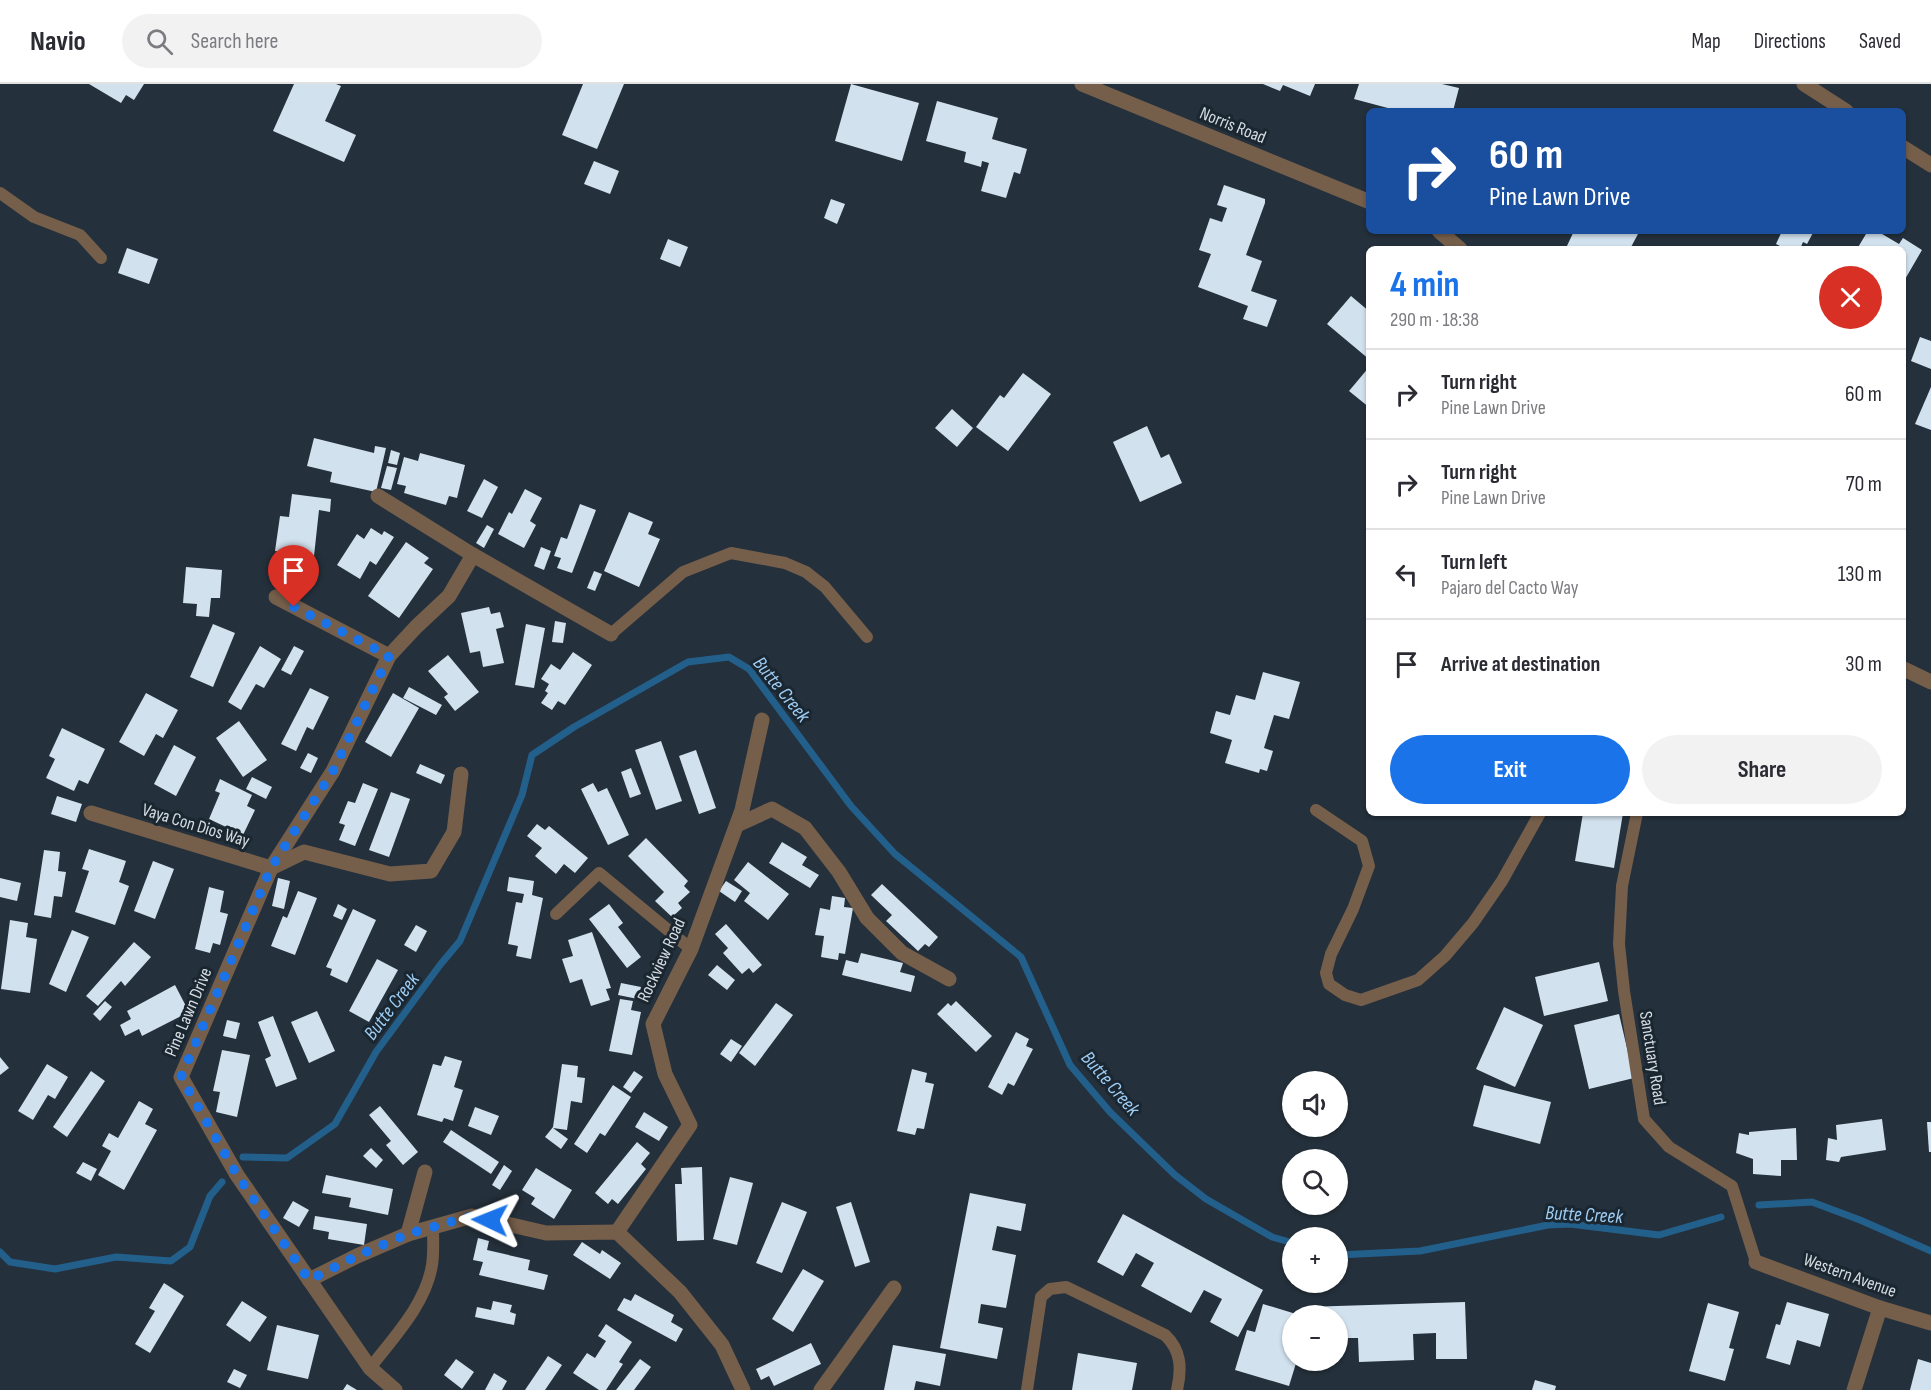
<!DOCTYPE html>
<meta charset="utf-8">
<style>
:root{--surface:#fff;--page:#f2f2f3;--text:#2b2b33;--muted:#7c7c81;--line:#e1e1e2;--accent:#1a73e8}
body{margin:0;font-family:"Sofia Sans Condensed",sans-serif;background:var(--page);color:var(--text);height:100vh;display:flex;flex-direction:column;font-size:22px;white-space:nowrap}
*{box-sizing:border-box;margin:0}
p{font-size:20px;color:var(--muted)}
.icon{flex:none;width:33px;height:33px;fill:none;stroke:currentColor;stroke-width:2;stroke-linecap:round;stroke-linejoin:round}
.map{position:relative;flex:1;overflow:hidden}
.details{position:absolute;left:1366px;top:162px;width:540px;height:570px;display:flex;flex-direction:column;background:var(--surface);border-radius:9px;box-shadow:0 2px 4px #0004}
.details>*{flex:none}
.banner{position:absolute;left:1366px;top:24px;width:540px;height:126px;border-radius:9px;box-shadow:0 2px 4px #0004;background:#1a4fa0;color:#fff;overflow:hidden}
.controls{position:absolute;left:1282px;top:987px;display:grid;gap:12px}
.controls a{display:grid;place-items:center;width:66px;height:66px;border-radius:50%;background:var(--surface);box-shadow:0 2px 4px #0004;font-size:30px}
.pin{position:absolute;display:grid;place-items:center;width:51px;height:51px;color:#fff;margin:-62px -26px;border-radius:50% 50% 50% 0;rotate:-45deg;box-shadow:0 0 6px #0007}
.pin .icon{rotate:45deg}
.me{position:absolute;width:66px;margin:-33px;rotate:272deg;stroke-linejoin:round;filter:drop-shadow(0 0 4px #0008)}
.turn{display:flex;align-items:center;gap:21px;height:126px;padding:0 24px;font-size:27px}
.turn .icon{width:78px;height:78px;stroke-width:2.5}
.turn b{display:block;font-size:42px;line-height:51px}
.round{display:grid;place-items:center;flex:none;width:63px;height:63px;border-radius:32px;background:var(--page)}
.headline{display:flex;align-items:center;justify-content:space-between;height:102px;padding:0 24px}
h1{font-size:36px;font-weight:700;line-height:45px;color:var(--accent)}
.cta{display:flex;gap:12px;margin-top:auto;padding:12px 24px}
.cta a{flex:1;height:69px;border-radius:36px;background:var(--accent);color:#fff;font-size:24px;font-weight:700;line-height:69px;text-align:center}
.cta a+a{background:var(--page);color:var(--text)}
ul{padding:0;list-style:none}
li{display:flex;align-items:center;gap:18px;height:90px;padding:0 24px;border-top:2px solid var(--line)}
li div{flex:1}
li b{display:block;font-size:22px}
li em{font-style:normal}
header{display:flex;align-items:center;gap:36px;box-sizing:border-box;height:84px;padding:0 30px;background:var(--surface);border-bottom:2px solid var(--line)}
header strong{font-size:28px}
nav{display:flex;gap:33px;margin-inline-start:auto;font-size:21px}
.search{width:420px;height:54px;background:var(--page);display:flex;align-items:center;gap:15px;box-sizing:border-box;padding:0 21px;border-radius:33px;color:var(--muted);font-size:22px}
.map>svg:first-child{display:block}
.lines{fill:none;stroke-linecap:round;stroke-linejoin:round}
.stream{stroke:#235f8b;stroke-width:7}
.building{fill:#d1e1ee}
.service{stroke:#755e4a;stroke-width:12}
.minor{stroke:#755e4a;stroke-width:15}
.route{stroke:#1a73e8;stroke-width:10;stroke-dasharray:0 18}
.labels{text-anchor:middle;stroke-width:6;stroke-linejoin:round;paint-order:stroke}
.street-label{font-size:18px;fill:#d4dce2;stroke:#1a2630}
.water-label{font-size:20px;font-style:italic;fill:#9ecdf4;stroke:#1a2630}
</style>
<header>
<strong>Navio</strong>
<div class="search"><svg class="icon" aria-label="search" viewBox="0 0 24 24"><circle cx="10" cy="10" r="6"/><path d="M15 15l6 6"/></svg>Search here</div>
<nav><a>Map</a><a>Directions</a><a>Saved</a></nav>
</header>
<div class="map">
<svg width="1931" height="1306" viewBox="0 0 1931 1306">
<rect width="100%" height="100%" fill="#24303b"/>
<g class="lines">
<!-- stream -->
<g class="stream">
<path d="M243 1073 287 1074 335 1040 376 968 440 881 460 857 522 711 532 671 574 643 688 578 729 573 749 585 851 722 895 770 1021 873 1070 981 1110 1028 1175 1091 1206 1115 1272 1153 1293 1159"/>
<path d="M1759 1121 1812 1118 1860 1136 1931 1167"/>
<path d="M0 1168 10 1178 55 1185 116 1173 171 1177 190 1163 210 1112 222 1098"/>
<path d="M1338 1171 1420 1167 1548 1141 1570 1140 1659 1151 1721 1133"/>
</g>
</g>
<!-- building -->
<g class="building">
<path d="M89 0H144L134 16 126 11 121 19Z"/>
<path d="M294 0H336L341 2 325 37 356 51 344 78 273 47Z"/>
<path d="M583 0H624L597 65 562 51Z"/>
<path d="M851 0 919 19 902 77 835 57Z"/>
<path d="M1263 0H1315L1310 12 1283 1 1280 7Z"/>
<path d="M1359 0H1442L1459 4 1453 27H1399L1354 15Z"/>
<path d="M937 17 998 34 992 55 1027 65 1020 90 1014 88 1006 114 981 107 989 79 982 77 981 83 964 78 966 68 926 57Z"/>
<path d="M594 77 619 87 610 110 584 100Z"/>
<path d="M1224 101 1265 115V119L1246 171 1262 177 1251 207 1277 216 1267 243 1243 235 1248 222 1198 203 1211 170 1199 166 1210 134 1222 138 1227 124 1217 121Z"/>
<path d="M831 115 845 120 837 140 824 134Z"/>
<path d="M1574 147H1637L1639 148 1630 165H1569L1566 164Z"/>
<path d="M1782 147H1814L1807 160 1803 158 1800 165H1786L1776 160Z"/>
<path d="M1861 147H1877L1899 160 1903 154 1922 166 1904 197V165H1857L1866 150Z"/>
<path d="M668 155 688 163 680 183 660 175Z"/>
<path d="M127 164 158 175 149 200 118 189Z"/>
<path d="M1351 212 1370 228V276L1327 240Z"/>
<path d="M1920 253 1931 257V285L1911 277Z"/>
<path d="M1370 282V324L1349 307Z"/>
<path d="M1023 289 1051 310 1008 367 976 343 1000 311 1004 314Z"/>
<path d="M1931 303V346L1915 340Z"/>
<path d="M952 325 973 344 957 363 935 344Z"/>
<path d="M1147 342 1161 374 1169 370 1182 399 1140 418 1113 358Z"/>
<path d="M314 354 374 369 375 362 386 364 376 408 330 398 332 388 307 382Z"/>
<path d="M391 366 400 369 397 381 388 379Z"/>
<path d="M420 369 465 381 457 414 449 412 446 421 404 409 406 402 397 400 404 373 418 377Z"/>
<path d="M387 382 397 384 391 406 381 404Z"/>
<path d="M484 395 498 403 482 434 467 427Z"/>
<path d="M525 405 542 414 530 437 536 441 524 464 498 450 509 428 512 430Z"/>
<path d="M292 410 331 415 330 428 319 426 314 472 275 467 280 432 289 433Z"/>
<path d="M580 420 596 426 572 489 557 484 561 474 554 472 561 453 567 455Z"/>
<path d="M629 428 653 438 648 450 660 455 639 503 604 487Z"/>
<path d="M487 441 494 445 484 464 476 459Z"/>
<path d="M371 444 382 451 384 447 394 453 376 481 370 477 360 495 337 481 357 450 364 455Z"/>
<path d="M406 458 429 474 424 479 433 485 399 534 368 512Z"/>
<path d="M541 463 551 467 544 486 534 482Z"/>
<path d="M186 483 222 486 220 514H211L209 533 196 532 197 520 183 519Z"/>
<path d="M594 487 602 490 595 507 587 504Z"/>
<path d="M489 523 491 530 500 528 504 543 496 545 504 579 483 583 480 567 470 569 461 529Z"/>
<path d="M555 537 566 539 563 559 552 558Z"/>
<path d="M213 540 235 549 213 603 190 593Z"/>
<path d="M526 540 545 544 534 604 515 601Z"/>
<path d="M260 562 281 575 264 604 256 600 241 626 228 618Z"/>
<path d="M294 562 304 567 291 591 281 586Z"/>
<path d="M573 568 592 581 565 621 558 617 552 626 541 619 548 609 545 607 549 600 541 595 551 580 560 586Z"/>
<path d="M448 571 479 608 455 627 444 613 448 610 428 587Z"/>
<path d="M1263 588 1300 598 1289 635 1274 631 1264 664 1273 667 1267 687 1260 685 1259 689 1225 679 1232 656 1210 649 1216 627 1230 631 1236 611 1255 616Z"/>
<path d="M409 603 442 621 436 631 403 614Z"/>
<path d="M310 604 329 613 313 646 307 643 296 667 281 660Z"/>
<path d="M146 609 178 626 163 654 156 650 144 672 119 658Z"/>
<path d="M393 609 419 624 391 673 365 658Z"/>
<path d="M239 637 267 676 243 693 216 654Z"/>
<path d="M62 644 105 665 88 700 79 696 74 707 46 694 55 675 49 672Z"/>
<path d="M661 657 682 717 656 726 635 666Z"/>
<path d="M174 661 196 673 176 712 154 700Z"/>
<path d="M696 666 716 724 699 730 679 672Z"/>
<path d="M308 669 318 674 311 689 300 684Z"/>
<path d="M420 680 445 691 441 700 416 689Z"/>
<path d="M631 684 641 710 630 714 621 688Z"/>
<path d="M252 693 272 703 266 715 246 705Z"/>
<path d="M220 695 252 711 247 722 255 726 243 751 209 735 220 709 215 707Z"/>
<path d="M363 699 378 705 355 762 339 756 345 741 339 739 348 717 355 719Z"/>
<path d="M593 699 598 708 607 704 629 751 608 761 581 705Z"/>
<path d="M391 708 410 715 389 773 369 766Z"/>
<path d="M57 712 82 720 76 738 51 730Z"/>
<path d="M1583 729H1623L1614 784 1575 777Z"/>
<path d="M537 740 545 746 549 742 588 774 575 789 564 780 556 790 535 772 542 764 527 752Z"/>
<path d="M646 754 688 797 684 802 690 808 678 819 682 824 672 833 655 817 664 808 628 772Z"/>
<path d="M782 758 807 773 802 781 819 791 810 804 769 779Z"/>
<path d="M89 765 126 777 119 798 129 802 115 841 75 828 89 787 82 785Z"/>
<path d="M44 766 60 768 58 787 66 788 62 813 54 812 51 834 34 831Z"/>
<path d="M153 777 174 785 155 835 134 827Z"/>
<path d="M748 778 789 810 768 836 744 817 750 809 734 796Z"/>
<path d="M509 793 534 797 532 811 543 814 531 875 516 872 518 862 508 860 516 818 522 819 524 810 507 807Z"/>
<path d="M0 794 21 799 17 817 0 813Z"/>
<path d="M278 794 290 797 284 825 272 822Z"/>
<path d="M726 797 742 807 735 818 719 807Z"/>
<path d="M882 800 938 853 929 863 925 860 918 867 886 837 892 831 871 811Z"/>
<path d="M209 803 224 807 220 828 228 830 220 861 213 859 210 869 195 865Z"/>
<path d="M298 807 317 814 295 871 271 862 283 832 287 834Z"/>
<path d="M832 812 845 814 844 823 853 824 845 870 839 869 838 876 821 873 824 852 815 851 820 824 830 826Z"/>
<path d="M338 820 347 825 342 836 333 832Z"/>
<path d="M609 820 623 839 618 843 641 873 627 884 589 835Z"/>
<path d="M353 825 376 836 347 899 330 891 332 885 326 883Z"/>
<path d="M10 836 28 839 26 853 37 855 30 909 1 905Z"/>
<path d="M726 840 762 881 753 889 749 884 742 890 723 869 728 864 715 850Z"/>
<path d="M416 841 427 847 416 868 404 861Z"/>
<path d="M72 846 89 853 66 908 49 900Z"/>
<path d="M592 848 611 904 606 905 610 916 591 922 582 895 570 899 562 875 573 872 568 856Z"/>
<path d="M134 858 151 873 125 902 121 897 98 922 86 912Z"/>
<path d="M861 869 903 879 900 888 915 892 911 908 842 891 846 876 858 879Z"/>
<path d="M377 875 398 886 369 938 349 927Z"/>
<path d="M1599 878 1608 917 1544 932 1535 893Z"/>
<path d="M717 881 735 896 727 906 708 891Z"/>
<path d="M621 899 641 903 638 915 618 911Z"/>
<path d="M175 901 189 928 142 952 139 945 125 952 120 941 131 935 127 927Z"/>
<path d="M620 915 633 917 631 926 641 928 632 971 609 967Z"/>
<path d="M105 917 112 923 100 937 93 930Z"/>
<path d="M956 917 992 952 976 968 937 930 948 919 951 922Z"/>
<path d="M776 919 793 931 755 982 739 969Z"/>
<path d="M1504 923 1543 941 1515 1003 1476 985Z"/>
<path d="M317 927 335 967 309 979 291 938Z"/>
<path d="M1619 930 1634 994 1589 1005 1574 941Z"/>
<path d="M273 932 297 995 276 1003 265 975 271 972 258 938Z"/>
<path d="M227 936 240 939 236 955 223 952Z"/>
<path d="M1016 948 1029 955 1026 962 1033 965 1014 1002 1008 999 1002 1011 988 1003Z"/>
<path d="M731 955 742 962 731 978 720 970Z"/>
<path d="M222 966 250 971 237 1033 216 1028 220 1008 213 1007Z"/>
<path d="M445 972 462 977 454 1003 463 1006 453 1037 444 1034 442 1038 417 1031 433 980 441 982Z"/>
<path d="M0 973 9 984 0 991Z"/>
<path d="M47 980 68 993 55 1015 48 1011 33 1036 18 1027Z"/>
<path d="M562 980 578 982 577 993 585 994 582 1019 571 1017 567 1046 553 1044 568 1055 561 1065 545 1053 553 1043Z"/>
<path d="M912 985 927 989 925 998 934 1000 924 1045 917 1044 915 1051 897 1047Z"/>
<path d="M91 987 105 997 67 1053 53 1043Z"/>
<path d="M634 987 643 993 631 1009 623 1003Z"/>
<path d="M613 1001 631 1013 605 1052 600 1049 587 1069 574 1060Z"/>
<path d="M1484 1001 1551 1018 1540 1060 1473 1042Z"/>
<path d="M139 1017 153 1025 145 1040 157 1046 124 1106 98 1091 111 1067 102 1062 109 1049 118 1054Z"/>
<path d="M380 1022 418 1068 403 1081 386 1061 391 1057 369 1031Z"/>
<path d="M475 1023 499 1032 491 1051 468 1042Z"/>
<path d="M644 1028 668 1043 659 1057 635 1043Z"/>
<path d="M1882 1035 1886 1066 1841 1073 1839 1078 1826 1076 1828 1054 1837 1056 1836 1041Z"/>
<path d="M1927 1038H1931V1068H1929Z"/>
<path d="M1796 1044 1797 1076H1781V1092L1753 1090V1075L1736 1069 1739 1049 1749 1051V1048Z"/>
<path d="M451 1046 499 1078 491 1090 443 1058Z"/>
<path d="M637 1058 650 1069 641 1080 646 1085 618 1120 612 1115 608 1120 595 1109Z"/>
<path d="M371 1064 383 1076 376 1084 363 1072Z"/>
<path d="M83 1078 97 1085 91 1097 76 1089Z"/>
<path d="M504 1081 512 1087 500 1106 492 1101Z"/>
<path d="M702 1083 704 1156 677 1157 675 1100H682L681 1084Z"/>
<path d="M536 1084 572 1106 554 1135 531 1120 535 1114 522 1106Z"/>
<path d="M326 1091 393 1105 388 1131 349 1123 351 1114 322 1109Z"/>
<path d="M730 1093 753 1099 737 1161 713 1155Z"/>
<path d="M970 1109 1026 1120 1021 1147 997 1142 992 1166 1016 1171 1006 1224 981 1220 978 1239 1003 1244 997 1275 940 1264Z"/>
<path d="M293 1117 309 1126 299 1143 283 1134Z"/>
<path d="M782 1118 807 1128 782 1189 756 1179Z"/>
<path d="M851 1118 870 1178 855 1183 836 1123Z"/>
<path d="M1123 1130 1263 1206 1238 1253 1210 1238 1222 1215 1204 1206 1191 1229 1141 1202 1154 1179 1136 1169 1123 1192 1097 1178Z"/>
<path d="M315 1132 367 1140 364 1161 328 1155 329 1148 313 1145Z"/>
<path d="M478 1154 489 1157 487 1166 530 1176 528 1186 548 1191 544 1206 479 1191 483 1178 473 1176Z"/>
<path d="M582 1158 600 1170 602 1166 621 1179 610 1195 573 1171Z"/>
<path d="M803 1185 824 1197 793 1248 772 1235Z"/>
<path d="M164 1199 184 1212 150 1269 135 1260 155 1227 149 1224Z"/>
<path d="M635 1210 674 1231 671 1238 683 1245 676 1258 617 1226 624 1214 631 1217Z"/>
<path d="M242 1217 267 1233 250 1258 226 1241Z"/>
<path d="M493 1217 512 1221 510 1228 516 1230 514 1241 475 1233 477 1223 491 1226Z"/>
<path d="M1465 1218 1467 1275H1436V1249L1413 1250 1414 1276 1359 1278 1358 1254H1338V1232H1306L1305 1223Z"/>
<path d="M1787 1218 1829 1230 1820 1263 1797 1256 1790 1281 1766 1274 1776 1240 1780 1241Z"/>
<path d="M1708 1219 1739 1228 1729 1264 1734 1265 1725 1297 1689 1287Z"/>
<path d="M1263 1220 1296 1230 1293 1232 1289 1253 1293 1255V1276H1297L1289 1302 1235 1286 1247 1246 1255 1248Z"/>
<path d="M606 1240 632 1258 619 1278 623 1280 606 1306H599L573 1289 587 1269 595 1274 606 1257 598 1252Z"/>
<path d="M277 1241 319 1251 308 1295 267 1286Z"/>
<path d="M811 1259 821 1280 774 1302 769 1292 761 1296 756 1285Z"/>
<path d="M893 1261 946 1270 940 1302 916 1297 914 1306H884Z"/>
<path d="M1078 1269 1137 1279 1132 1306H1072Z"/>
<path d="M548 1272 562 1281 545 1306H525Z"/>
<path d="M456 1275 474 1288 462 1305 444 1291Z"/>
<path d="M640 1275 651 1283 634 1306H616Z"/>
<path d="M1918 1275 1931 1279V1306H1910Z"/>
<path d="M234 1285 247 1291 240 1304 227 1298Z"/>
<path d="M494 1289 507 1297 502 1306H485Z"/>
<path d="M1535 1296 1556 1302 1555 1306H1532Z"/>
<path d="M347 1300 357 1306H343Z"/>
</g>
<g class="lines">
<!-- service -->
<g class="service">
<path d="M0 109 34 133 80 151 101 174"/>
<path d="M611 550 683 488 731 469 785 479 806 488 825 503 867 553"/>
<path d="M1316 726 1362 757 1369 782 1353 825 1331 870 1326 889 1329 900 1345 911 1361 916 1418 896 1445 872 1473 839 1502 797 1540 729"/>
<path d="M1637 729 1622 802 1619 860 1624 907 1644 1035 1669 1063 1732 1102 1756 1178"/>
<path d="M556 830 599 789 691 865"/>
<path d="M370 1284C393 1254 426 1220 432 1181 434 1169 433 1155 433 1143"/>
<path d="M1027 1306 1041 1213 1050 1205 1066 1203 1165 1251C1181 1266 1182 1284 1177 1306"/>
</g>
<!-- minor -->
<g class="minor">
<path d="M1082 0 1370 118"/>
<path d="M1804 0 1846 27"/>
<path d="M1904 64 1931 81"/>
<path d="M1439 147 1460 165"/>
<path d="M378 412 473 471 611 550"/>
<path d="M276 513 389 572"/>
<path d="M1904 585 1931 598"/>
<path d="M91 729 271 784 304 768 390 790 431 787 454 748 461 690"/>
<path d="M737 741 772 725 805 744 839 788 867 834 902 869 949 895"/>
<path d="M617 1148 690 1041 665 990 653 940 691 865 742 726 762 636"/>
<path d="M408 1150 425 1088"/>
<path d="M1756 1178 1880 1224 1931 1239"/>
<path d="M309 1196 357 1172 408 1150 472 1132 546 1149 617 1148 680 1208 722 1261 743 1306"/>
<path d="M395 1306 370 1284 237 1091 181 993 271 784 333 687 389 572 416 543 449 512 473 471"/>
<path d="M821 1306 894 1204"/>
<path d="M1854 1306 1880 1224"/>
</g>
</g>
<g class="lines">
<!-- route -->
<path class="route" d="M294 523 389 572 333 687 271 784 181 993 237 1091 309 1196 357 1172 408 1150 472 1132 490 1136"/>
</g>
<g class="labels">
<!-- street labels -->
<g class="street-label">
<text transform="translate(1233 41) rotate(22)" y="6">Norris Road</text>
<text transform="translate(196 741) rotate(17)" y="6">Vaya Con Dios Way</text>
<text transform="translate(661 876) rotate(-65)" y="6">Rockview Road</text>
<text transform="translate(188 928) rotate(-67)" y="6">Pine Lawn Drive</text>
<text transform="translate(1653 974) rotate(81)" y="6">Sanctuary Road</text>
<text transform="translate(1850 1191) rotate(20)" y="6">Western Avenue</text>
</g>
<!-- water labels -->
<g class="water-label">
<text transform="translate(782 605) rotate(51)" y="7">Butte Creek</text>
<text transform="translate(391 922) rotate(-53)" y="7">Butte Creek</text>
<text transform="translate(1111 999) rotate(49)" y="7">Butte Creek</text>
<text transform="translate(1584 1130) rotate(3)" y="7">Butte Creek</text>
</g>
</g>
</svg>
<div class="controls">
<a><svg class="icon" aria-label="sound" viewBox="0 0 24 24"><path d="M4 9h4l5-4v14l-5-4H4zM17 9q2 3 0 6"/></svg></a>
<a><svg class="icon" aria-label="search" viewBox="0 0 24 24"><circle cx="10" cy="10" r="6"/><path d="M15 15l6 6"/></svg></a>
<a>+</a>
<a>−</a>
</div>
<div class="pin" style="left:294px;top:523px;background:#d93025"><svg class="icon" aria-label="arrive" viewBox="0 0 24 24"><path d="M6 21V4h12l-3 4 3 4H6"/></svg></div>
<svg class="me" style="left:490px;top:1136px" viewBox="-20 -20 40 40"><path d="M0-17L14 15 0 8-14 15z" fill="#1a73e8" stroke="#fff" stroke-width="4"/></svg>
<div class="banner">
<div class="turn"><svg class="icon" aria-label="right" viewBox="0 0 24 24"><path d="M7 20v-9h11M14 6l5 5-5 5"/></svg><div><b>60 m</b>Pine Lawn Drive</div></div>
</div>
<section class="details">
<div class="headline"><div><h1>4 min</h1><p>290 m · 18:38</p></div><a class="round" style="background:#d93025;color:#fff"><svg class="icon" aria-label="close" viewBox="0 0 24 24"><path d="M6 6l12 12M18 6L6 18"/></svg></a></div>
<ul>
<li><svg class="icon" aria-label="right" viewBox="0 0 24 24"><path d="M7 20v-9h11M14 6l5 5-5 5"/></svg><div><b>Turn right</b><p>Pine Lawn Drive</p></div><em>60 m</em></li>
<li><svg class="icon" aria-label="right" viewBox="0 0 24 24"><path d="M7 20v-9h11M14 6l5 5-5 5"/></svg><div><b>Turn right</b><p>Pine Lawn Drive</p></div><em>70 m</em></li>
<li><svg class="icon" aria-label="left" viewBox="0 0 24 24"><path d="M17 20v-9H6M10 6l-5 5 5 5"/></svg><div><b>Turn left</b><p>Pajaro del Cacto Way</p></div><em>130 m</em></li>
<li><svg class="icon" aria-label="arrive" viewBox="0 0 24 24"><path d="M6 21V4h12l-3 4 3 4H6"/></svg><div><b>Arrive at destination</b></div><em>30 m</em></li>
</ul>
<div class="cta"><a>Exit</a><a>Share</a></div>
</section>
</div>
